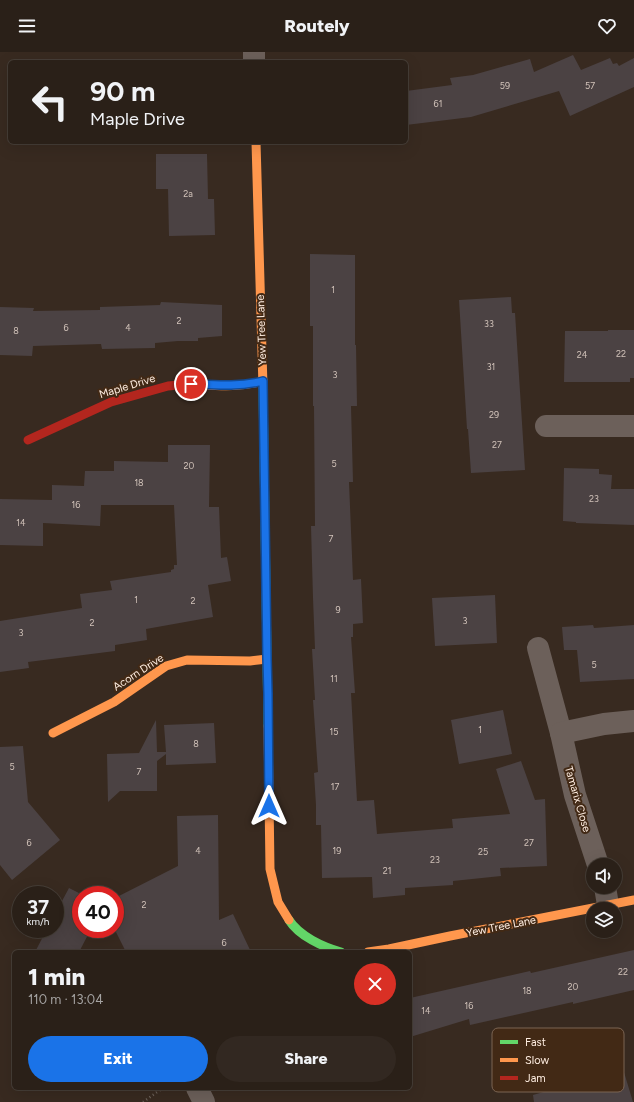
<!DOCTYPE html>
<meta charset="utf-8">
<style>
:root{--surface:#2a2018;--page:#322821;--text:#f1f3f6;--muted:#a5a3a2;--line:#463e37;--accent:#1a73e8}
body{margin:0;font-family:Figtree,sans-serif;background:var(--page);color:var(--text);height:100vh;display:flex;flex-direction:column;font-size:15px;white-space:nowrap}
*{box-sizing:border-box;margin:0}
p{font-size:13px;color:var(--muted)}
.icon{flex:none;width:22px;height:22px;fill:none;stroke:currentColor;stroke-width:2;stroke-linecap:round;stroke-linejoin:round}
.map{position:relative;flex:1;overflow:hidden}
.panel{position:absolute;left:12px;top:898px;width:400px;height:140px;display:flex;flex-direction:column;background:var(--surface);border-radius:6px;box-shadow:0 4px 16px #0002,0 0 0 1px var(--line)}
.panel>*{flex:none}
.banner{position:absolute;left:8px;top:8px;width:400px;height:84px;border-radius:6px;box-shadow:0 4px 16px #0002,0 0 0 1px var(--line);background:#2a2018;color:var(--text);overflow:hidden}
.tools{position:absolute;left:586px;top:806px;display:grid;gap:8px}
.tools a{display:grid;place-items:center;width:36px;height:36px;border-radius:50%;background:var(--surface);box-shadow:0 4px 16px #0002,0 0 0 1px var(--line);font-size:20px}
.speed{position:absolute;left:12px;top:834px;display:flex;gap:8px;font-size:20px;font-weight:700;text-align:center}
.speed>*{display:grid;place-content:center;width:52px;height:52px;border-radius:50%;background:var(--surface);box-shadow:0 4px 16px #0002,0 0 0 1px var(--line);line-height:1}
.speed small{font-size:10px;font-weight:400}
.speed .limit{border:6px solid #d22;background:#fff;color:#111}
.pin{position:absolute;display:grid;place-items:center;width:34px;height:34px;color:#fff;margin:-17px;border:2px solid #fff;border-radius:50%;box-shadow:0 1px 4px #0007}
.me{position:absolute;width:44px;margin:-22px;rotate:0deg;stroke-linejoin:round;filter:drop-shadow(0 0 3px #0008)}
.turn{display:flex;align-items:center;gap:14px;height:84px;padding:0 16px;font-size:18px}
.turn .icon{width:52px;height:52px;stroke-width:2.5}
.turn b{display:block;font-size:28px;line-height:34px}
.round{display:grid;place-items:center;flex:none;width:42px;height:42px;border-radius:21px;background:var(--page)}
.head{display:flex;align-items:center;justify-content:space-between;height:68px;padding:0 16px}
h1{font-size:24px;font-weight:800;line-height:30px}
.button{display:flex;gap:8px;margin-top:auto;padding:8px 16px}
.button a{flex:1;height:46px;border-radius:24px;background:var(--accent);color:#fff;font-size:16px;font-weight:800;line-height:46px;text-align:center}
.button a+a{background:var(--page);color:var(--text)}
header{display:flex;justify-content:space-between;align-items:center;height:52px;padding:0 16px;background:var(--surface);font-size:18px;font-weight:800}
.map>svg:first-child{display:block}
.building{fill:#4b4243}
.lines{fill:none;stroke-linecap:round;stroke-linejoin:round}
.path{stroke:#6e635c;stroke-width:2.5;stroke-dasharray:1 3;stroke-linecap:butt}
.street{stroke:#6c605a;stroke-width:22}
.fast{stroke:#63d668;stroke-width:9}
.slow{stroke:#ff974d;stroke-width:9}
.jam{stroke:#b3261e;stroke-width:9}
.route-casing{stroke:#114b97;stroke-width:10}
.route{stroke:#1a73e8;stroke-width:7}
.labels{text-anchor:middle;stroke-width:4;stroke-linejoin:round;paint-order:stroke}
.number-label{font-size:9px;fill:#d2c3ba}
.street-label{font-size:11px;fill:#ffeee2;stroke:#422915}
.key{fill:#422915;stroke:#7b6452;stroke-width:1}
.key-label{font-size:11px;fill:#ffeee2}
</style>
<header><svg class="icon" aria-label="menu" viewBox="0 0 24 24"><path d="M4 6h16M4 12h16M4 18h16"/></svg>Routely<svg class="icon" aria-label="heart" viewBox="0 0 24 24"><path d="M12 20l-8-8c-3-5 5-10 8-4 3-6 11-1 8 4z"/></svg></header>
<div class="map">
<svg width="634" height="1050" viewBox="0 0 634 1050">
<rect width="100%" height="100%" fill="#382a20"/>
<!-- building -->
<g class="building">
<path d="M573 3 581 18 610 6 613 12 617 11 619 14 634 6V35L570 64 559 39 471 65 406 73V39L452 33 450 26 473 23 530 7 534 20Z"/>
<path d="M156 102H207L208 147H214L215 183 169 184 168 137H156Z"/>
<path d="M310 202 355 203V293H356L357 354H351L353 430H349L353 528 361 527 363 571 353 572V585H351L355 641H351L357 749 374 748 377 782 453 776 452 767 510 762 496 717 521 709 535 748 545 747 547 814 500 816 501 824 453 829V833L405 836V843L373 846 372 825 322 826 321 773H316V753L314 721 318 720 313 648H315L312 597H315L313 546 311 474H315L314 354H313V274H310Z"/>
<path d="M511 245 512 261H515L525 418 471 421 468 377H467L459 248Z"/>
<path d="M161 250 222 253V284L198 286V289H178L155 291V296L102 297 101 292 33 294 32 304 0 303V255L34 256 33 259 100 258V255L160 253Z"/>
<path d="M608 278H634V326H630V330H564L565 279H608Z"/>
<path d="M168 393H210L209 455H219L221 506 227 505 231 529 208 533 213 565 146 577 147 588 115 593V599L28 610 29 616 0 620V569L82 556 80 542 112 538 110 529 171 520V518L174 517V513H177L174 453H101L100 474 43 471V494L0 493V447L52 448V433L84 434 85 419H114V409L168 410Z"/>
<path d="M564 416 599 417V422L612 423 611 437H634V473L576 471V470L563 469Z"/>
<path d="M495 543 497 591 435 594 432 546Z"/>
<path d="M593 573 594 576 634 573V627L580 630 577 598H564L562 575Z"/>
<path d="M503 658 512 702 459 712 451 668Z"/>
<path d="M156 668 157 700H166L164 673 214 671 216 711 166 713V702L157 709V739H120L108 750 107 702 139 701Z"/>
<path d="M23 694 28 750 60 788 12 828 0 813V695Z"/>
<path d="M218 763 219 868 233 862 251 900H126L115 878V846L178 814 177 764Z"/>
<path d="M69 836 83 843H81V877H91L79 900H35L47 877H55V862Z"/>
<path d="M634 898V938L573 952V950L470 973 469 967 410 985V946L530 919 531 921Z"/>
<path d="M623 1017 633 1050H534L533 1043Z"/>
</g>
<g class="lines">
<!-- path -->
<path class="path" d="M143 1050 163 1036"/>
<!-- street -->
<g class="street">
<path d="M254 0V10"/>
<path d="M546 374H634"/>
<path d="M538 596 561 681"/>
<path d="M598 813 575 743 561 681 604 672 634 669"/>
<path d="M605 835 608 853"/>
<path d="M197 1036 204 1050"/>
</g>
<!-- fast -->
<g class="fast">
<path d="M263 335 268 674"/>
<path d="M289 868C299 884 323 895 341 900"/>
</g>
<!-- slow -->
<g class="slow">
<path d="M256 90 263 335"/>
<path d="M201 333C223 334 242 335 263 329"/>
<path d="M268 674 270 817 278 850 289 868"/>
<path d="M53 681 114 650 166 614 187 608 250 609 267 607"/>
<path d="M368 900 389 897 450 884 634 848"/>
</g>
<!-- jam -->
<path class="jam" d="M28 388 111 350 168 334 191 332 201 333"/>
</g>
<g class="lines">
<!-- route casing -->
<g class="route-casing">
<path id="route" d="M191 332C215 333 239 335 263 329L267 607 268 642 269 754"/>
</g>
<!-- route -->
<use href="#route" class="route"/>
</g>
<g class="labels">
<!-- number labels -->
<g class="number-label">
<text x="505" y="37">59</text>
<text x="590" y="37">57</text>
<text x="438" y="55">61</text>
<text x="188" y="145">2a</text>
<text x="333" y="241">1</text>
<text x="179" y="272">2</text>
<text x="489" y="275">33</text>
<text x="66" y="279">6</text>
<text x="128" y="279">4</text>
<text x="16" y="282">8</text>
<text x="621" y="305">22</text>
<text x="582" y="306">24</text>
<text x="491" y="318">31</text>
<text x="335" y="326">3</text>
<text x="494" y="366">29</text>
<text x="497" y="396">27</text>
<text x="334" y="415">5</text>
<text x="189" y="417">20</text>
<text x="139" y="434">18</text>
<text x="594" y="450">23</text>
<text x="76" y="456">16</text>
<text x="21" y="474">14</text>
<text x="331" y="490">7</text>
<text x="136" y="551">1</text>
<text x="193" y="552">2</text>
<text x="338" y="561">9</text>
<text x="465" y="572">3</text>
<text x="92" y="574">2</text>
<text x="21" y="584">3</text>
<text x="594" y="616">5</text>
<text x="334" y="630">11</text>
<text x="480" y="681">1</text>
<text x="334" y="683">15</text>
<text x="196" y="695">8</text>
<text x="12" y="718">5</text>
<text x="139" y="723">7</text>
<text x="335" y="738">17</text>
<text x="29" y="794">6</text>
<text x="529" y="794">27</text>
<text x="198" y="802">4</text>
<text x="337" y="802">19</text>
<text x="483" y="803">25</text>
<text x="435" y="811">23</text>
<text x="387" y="822">21</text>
<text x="144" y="856">2</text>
<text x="224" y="894">6</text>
<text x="623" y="923">22</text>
<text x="573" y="938">20</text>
<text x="527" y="942">18</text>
<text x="469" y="957">16</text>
<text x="426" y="962">14</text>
</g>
<!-- street labels -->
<g class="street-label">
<text transform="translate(261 278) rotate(-92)" y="4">Yew Tree Lane</text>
<text transform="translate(127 334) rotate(-17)" y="4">Maple Drive</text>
<text transform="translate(138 620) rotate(-33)" y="4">Acorn Drive</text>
<text transform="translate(578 747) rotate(74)" y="4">Tamarix Close</text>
<text transform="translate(501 874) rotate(-11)" y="4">Yew Tree Lane</text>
</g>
</g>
<!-- legend -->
<rect x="492" y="976" width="132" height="64" rx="6" class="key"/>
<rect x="500" y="988" width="18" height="4" fill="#63d668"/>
<rect x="500" y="1006" width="18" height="4" fill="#ff974d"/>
<rect x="500" y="1024" width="18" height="4" fill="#b3261e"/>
<g class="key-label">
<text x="525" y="994">Fast</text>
<text x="525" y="1012">Slow</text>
<text x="525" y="1030">Jam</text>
</g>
</svg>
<div class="tools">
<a><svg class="icon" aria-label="sound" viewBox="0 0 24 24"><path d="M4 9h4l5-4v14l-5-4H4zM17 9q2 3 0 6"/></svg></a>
<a><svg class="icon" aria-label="layers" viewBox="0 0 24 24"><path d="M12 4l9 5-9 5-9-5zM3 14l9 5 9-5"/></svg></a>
</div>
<div class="speed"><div>37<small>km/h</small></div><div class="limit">40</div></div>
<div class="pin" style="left:191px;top:332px;background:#d93025"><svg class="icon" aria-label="arrive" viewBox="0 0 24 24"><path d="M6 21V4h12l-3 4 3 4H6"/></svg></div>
<svg class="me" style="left:269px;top:754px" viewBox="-20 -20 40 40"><path d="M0-17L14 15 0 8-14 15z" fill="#1a73e8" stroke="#fff" stroke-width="4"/></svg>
<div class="banner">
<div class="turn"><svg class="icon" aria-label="left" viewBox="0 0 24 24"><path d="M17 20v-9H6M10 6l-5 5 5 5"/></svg><div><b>90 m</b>Maple Drive</div></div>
</div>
<section class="panel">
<div class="head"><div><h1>1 min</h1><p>110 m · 13:04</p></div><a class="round" style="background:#d93025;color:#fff"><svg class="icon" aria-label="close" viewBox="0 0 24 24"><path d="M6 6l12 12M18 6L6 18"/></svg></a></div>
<div class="button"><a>Exit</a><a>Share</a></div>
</section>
</div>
